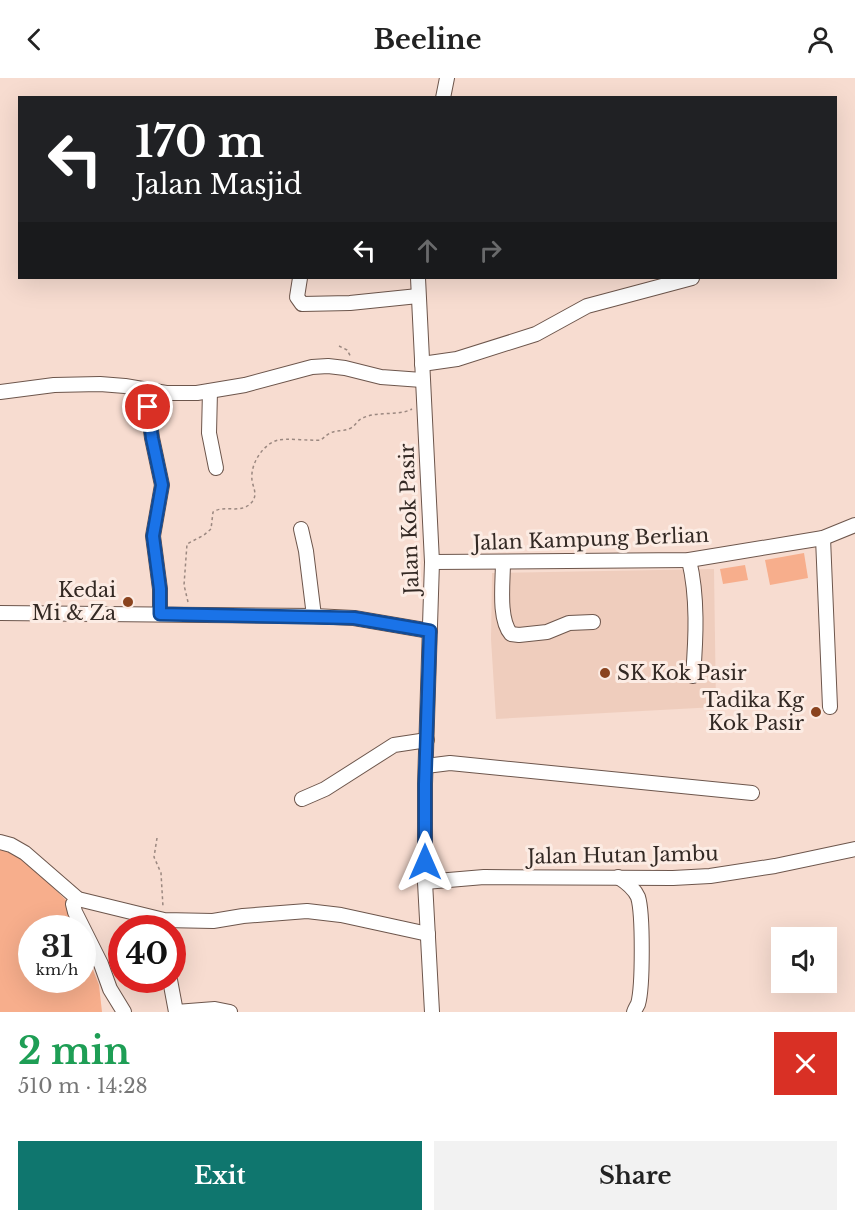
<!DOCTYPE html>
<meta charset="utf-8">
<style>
:root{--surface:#fff;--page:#f2f2f2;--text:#222;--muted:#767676;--accent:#0f766e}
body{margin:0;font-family:"Libre Baskerville",serif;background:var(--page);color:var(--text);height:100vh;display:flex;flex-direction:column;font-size:22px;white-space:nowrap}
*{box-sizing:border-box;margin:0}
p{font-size:20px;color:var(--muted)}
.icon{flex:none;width:33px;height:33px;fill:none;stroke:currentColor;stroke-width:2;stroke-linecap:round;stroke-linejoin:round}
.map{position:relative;height:934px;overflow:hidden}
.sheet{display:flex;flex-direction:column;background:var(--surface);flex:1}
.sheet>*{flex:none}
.guide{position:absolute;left:18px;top:18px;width:819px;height:183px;border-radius:0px;box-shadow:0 6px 24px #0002;background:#202124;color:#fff;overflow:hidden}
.fabs{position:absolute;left:771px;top:849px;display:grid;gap:12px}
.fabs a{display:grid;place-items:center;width:66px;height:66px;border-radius:0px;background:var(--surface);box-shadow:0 6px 24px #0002;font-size:30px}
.speed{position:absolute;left:18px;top:837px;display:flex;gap:12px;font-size:30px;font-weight:700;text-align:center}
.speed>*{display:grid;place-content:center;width:78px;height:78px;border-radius:50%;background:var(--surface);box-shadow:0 6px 24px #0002;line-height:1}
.speed small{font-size:15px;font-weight:400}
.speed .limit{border:9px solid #d22;background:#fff;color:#111}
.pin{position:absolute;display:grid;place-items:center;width:51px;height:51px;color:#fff;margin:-26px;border:3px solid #fff;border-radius:50%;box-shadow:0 2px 6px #0007}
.me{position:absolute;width:66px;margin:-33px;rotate:0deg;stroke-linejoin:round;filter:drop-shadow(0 0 4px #0008)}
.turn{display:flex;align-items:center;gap:21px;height:126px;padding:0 18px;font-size:27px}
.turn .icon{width:78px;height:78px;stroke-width:2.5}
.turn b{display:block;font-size:42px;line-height:51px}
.lanes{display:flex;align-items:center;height:57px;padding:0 18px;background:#0003;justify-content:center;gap:30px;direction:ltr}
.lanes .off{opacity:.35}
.round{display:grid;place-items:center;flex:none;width:63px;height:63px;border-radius:0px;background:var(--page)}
.headline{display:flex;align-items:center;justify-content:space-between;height:102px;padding:0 18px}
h1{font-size:36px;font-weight:700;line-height:45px;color:#1e9e55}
.button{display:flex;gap:12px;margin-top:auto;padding:12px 18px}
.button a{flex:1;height:69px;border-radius:0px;background:var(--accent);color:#fff;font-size:24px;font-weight:700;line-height:69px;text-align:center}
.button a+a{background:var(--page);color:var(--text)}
header{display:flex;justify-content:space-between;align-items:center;height:78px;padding:0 18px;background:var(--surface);font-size:27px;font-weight:700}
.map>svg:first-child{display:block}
.built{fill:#efcdbd}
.green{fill:#f7ae8c}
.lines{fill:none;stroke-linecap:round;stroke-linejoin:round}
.minor-casing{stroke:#6d564c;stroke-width:16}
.path{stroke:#9b8880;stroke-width:1.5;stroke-dasharray:3 3;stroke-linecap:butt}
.minor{stroke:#fff;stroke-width:14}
.route-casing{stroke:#114b97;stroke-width:15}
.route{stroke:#1a73e8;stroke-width:10}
.poi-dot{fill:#8a431e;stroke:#fcece4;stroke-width:2}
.labels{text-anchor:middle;stroke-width:6;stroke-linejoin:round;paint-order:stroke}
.street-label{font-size:20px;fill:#332924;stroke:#fcece4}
.poi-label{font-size:20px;fill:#332924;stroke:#fcece4;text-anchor:end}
</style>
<header><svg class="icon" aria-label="back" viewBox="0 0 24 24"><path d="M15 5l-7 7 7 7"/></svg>Beeline<svg class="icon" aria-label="person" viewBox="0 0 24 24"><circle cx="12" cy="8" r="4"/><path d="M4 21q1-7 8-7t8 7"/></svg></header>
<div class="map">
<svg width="855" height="934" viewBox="0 0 855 934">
<rect width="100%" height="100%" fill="#f7dcd0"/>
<!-- built -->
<path class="built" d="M714 491 716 629 496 641 491 561 492 495Z"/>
<!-- green -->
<g class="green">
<path d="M804 475 808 500 770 507 765 482Z"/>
<path d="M745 487 748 502 723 506 720 491Z"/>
<path d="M0 771 22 779 69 825 67 832 75 850H32V902H82L83 866 99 907 102 934H0Z"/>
</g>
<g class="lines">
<!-- minor casing -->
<g class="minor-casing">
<g id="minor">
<path d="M443 20 447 0"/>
<path d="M300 200 297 219 302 226 350 225 418 218"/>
<path d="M418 200 432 484 425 706V804L432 934"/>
<path d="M422 286 457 281 536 256 587 228 692 200"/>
<path d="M210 313 209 355 216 390"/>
<path d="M0 314 54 307 100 306 125 308 166 315H197L245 307 312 289 328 288 345 290 381 299 422 302"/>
<path d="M153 314 148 329 152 360 162 407 153 458 160 511V536"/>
<path d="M301 451 306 473 314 538"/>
<path d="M823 460 830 629"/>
<path d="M689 482C698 519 696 560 693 598"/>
<path d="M432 484 689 482 823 460 855 447"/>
<path d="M503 484C503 504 498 541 511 556L519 557 547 554 569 545 593 544"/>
<path d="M0 535 314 538 354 540 430 553"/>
<path d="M426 688 450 685 752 715"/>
<path d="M302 721 325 711 394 667 427 662"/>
<path d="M0 764 11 767 25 775 78 821 164 842 213 843 243 838 307 833 341 837 428 856"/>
<path d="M618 799C626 804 634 810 638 819 643 835 643 909 638 926 638 926 634 933 634 934"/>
<path d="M425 804 484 799 673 800 710 798 775 788 855 771"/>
<path d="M78 821 73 826 75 834 101 886 110 911 124 934"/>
<path d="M170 902 176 934"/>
<path d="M176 934 215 931 230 934"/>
</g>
</g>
<!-- path -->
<g class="path">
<path d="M339 268 347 272 351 279"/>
<path d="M188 524 184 507 187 466 204 457 211 451 213 434C225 426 241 437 252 424 258 416 253 410 252 402 250 386 263 366 278 362 286 360 311 363 321 362 336 348 338 356 351 350 355 348 357 343 361 341 376 332 396 339 412 331"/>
<path d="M157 760 154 779 161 795 163 829"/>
</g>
<!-- minor -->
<use href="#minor" class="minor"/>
</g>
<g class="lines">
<!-- route casing -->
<g class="route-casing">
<path id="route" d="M148 329 152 360 162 407 153 458 160 511V536L354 540 430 553 425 706V784"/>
</g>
<!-- route -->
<use href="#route" class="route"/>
</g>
<!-- markers -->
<g class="poi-dot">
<circle cx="128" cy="524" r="6"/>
<circle cx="605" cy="595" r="6"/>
<circle cx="816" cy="634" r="6"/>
</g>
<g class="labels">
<!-- street labels -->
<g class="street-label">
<text transform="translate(409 441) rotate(-92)" y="7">Jalan Kok Pasir</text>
<text transform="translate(591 461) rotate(-2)" y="7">Jalan Kampung Berlian</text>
<text transform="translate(623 777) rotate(-1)" y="7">Jalan Hutan Jambu</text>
</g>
<!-- poi labels -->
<g class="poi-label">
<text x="116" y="519">Kedai<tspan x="116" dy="23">Mi &amp; Za</tspan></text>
<text x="617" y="602" text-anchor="start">SK Kok Pasir</text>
<text x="804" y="629">Tadika Kg<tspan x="804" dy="23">Kok Pasir</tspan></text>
</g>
</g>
</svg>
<div class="fabs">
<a><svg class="icon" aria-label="sound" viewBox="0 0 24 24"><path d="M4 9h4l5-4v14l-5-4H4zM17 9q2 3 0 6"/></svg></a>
</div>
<div class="speed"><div>31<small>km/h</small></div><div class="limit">40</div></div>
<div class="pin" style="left:148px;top:329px;background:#d93025"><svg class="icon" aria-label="arrive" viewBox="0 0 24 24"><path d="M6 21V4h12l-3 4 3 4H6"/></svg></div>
<svg class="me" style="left:425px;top:784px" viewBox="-20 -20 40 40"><path d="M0-17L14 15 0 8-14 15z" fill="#1a73e8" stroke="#fff" stroke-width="4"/></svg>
<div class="guide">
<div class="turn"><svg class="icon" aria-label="left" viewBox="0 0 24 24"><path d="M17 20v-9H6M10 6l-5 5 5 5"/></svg><div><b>170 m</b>Jalan Masjid</div></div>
<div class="lanes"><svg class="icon" aria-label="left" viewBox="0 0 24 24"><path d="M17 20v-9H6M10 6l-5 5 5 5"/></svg><svg class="icon off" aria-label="ahead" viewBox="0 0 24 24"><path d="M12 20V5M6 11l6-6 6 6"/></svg><svg class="icon off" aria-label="right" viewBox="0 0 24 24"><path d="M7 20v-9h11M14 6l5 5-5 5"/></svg></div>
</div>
</div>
<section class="sheet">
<div class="headline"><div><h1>2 min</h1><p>510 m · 14:28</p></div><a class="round" style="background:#d93025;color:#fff"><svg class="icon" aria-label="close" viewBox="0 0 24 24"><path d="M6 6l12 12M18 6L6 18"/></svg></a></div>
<div class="button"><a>Exit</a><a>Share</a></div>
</section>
